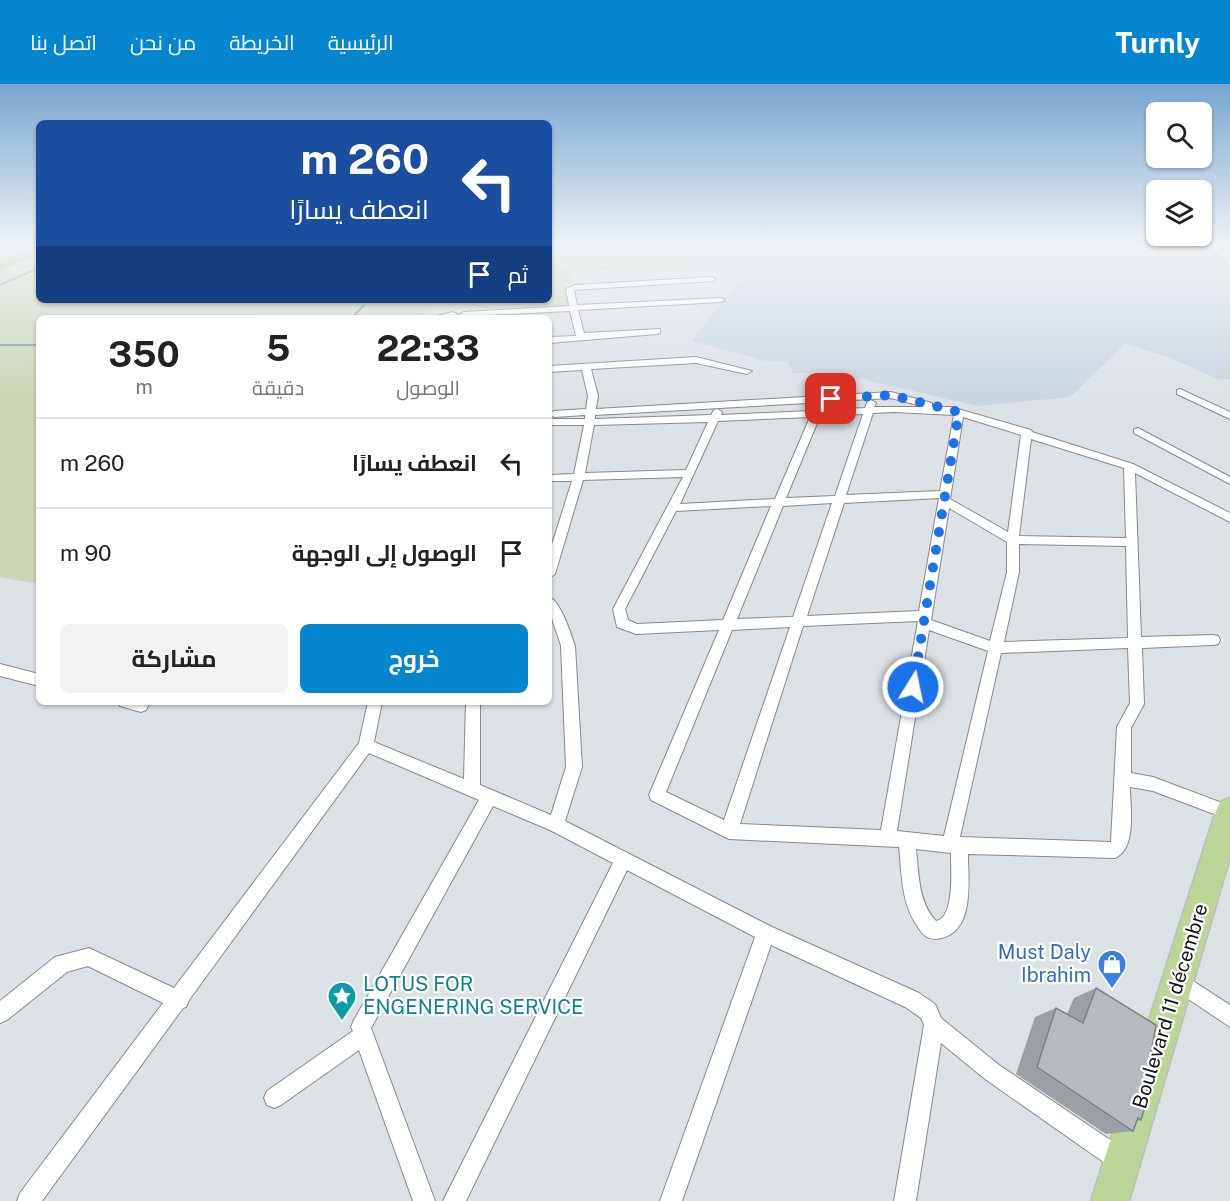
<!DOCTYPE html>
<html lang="ar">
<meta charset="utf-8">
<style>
:root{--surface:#fff;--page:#f2f2f2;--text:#222;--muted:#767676;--line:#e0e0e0;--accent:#0586ce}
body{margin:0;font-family:"Public Sans",Cairo,sans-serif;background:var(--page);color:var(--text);direction:rtl;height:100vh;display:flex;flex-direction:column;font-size:22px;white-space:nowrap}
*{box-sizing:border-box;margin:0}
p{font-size:20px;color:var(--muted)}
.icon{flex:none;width:33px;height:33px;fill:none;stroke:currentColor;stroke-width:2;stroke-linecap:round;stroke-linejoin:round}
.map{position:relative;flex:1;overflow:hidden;direction:ltr}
.panel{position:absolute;left:36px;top:231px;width:516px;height:390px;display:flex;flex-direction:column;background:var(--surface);border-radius:9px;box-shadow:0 2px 4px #0004;direction:rtl}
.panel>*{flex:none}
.hud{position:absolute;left:36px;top:36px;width:516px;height:183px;border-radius:9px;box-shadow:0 2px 4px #0004;direction:rtl;background:#1a4fa0;color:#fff;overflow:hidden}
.fabs{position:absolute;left:1146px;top:18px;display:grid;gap:12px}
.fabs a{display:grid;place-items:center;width:66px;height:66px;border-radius:9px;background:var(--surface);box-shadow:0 2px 4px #0004;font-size:30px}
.pin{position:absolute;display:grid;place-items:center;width:51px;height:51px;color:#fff;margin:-26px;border-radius:12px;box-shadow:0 3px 9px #0006}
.me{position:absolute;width:66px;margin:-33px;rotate:10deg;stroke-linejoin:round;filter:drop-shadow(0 0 4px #0008)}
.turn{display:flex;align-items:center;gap:21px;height:126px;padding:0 24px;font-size:27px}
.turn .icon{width:78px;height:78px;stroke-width:2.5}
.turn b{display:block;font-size:42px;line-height:51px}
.then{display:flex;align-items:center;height:57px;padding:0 24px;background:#0003;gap:12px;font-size:22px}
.eta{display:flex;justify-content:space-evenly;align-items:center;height:102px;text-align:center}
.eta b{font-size:36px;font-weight:700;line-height:42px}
.button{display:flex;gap:12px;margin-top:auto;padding:12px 24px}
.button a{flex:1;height:69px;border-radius:9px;background:var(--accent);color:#fff;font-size:24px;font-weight:700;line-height:69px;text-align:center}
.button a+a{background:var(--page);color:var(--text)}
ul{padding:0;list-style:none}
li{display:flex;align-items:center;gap:18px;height:90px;padding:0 24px;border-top:2px solid var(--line)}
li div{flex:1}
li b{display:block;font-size:22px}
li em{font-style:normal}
header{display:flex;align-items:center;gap:36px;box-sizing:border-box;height:84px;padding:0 30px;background:var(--accent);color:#fff}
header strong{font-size:28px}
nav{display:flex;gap:33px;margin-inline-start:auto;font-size:21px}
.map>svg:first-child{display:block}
.built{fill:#cad5e0}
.green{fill:#cad5b6}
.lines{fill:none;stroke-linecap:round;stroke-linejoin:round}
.stream{stroke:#738eab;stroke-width:2}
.minor-casing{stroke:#858a8e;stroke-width:2}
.tertiary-casing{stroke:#858a8e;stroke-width:2}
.primary-casing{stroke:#bdbdbd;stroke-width:3}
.motorway-casing{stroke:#bdbdbd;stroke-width:2}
.minor{fill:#fff;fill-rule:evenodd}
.tertiary{fill:#fff;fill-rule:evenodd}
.primary{fill:#bcd697;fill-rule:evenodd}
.motorway{fill:#8fbb52;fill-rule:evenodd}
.wall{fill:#9ca0a4}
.building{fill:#b5babf;stroke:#7f8286;stroke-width:1.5}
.route{stroke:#1a73e8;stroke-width:10;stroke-dasharray:0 18}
.labels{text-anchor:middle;stroke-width:4.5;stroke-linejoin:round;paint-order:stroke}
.near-shop-label{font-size:20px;fill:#366cbe;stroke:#fff;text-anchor:end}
.near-culture-label{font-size:20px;fill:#0d838f;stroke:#fff;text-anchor:start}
.near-street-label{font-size:20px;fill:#121315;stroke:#fff}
</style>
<header>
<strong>Turnly</strong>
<nav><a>الرئيسية</a><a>الخريطة</a><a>من نحن</a><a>اتصل بنا</a></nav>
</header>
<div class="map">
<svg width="1230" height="1117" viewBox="0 0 1230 1117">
<rect width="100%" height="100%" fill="#dce1e6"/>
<!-- built -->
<path class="built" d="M769 160H1203L1230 184V295L1220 296 1166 272 1125 260 1070 313 977 322 836 289H793L787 277H766L691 257Z"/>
<!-- green -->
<path class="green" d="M0 160H39V216H549V160H767L753 177 572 188 574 198 565 199 569 221 424 228 423 234H39V500L0 493Z"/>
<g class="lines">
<!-- stream -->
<g class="stream">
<path d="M0 201 39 184"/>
<path d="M352 234 364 221"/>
<path d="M0 261H39"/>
</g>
<!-- minor casing -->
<g class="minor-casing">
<g id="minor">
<path d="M711 193 715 195 714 197 574 206 577 221 721 214 725 216 721 218 578 226 584 249 660 245V249L657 250 549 259V253L576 252 570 227 464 232 460 230 464 228 569 222 566 205 575 201Z"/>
<path d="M453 228 457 230 456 232 428 234Z"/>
<path d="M696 273 752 287 747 290 696 279 591 285 598 312 596 325 891 308 932 319V323H951L1031 346 1032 348 1133 380 1230 429V438L1135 389 1141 553 1213 551 1218 552 1220 556 1218 560 1213 561 1142 564 1144 620 1131 644V689L1153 693 1230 722V736L1153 707 1130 703C1130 723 1137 765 1115 774L968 770C968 796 975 847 941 854 930 857 923 852 918 843 901 820 902 790 899 763L729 755 651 716 649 711 719 546 636 550 617 543 613 525 683 393 583 396 555 490 549 494V470L572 397H549V391L574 390 584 341H549V335H585V331L554 333 549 330 554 327 586 325 588 312 582 286 549 288V282ZM891 314 925 323H874L876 319 871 316 868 317 865 324 820 326 817 318ZM807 319 810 327 721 331 722 328 717 325 714 326 711 331 595 335V331ZM894 328 954 331 940 407 846 411 873 329ZM863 330 835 412 786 414 820 332ZM810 333 775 415 680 420 718 337ZM963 333 1021 351 1008 448 950 415ZM708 338 686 386 585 389 594 341ZM1031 355 1124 384 1126 454 1019 452ZM939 414 919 527 807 532 844 419ZM832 419 793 533 737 535 783 422ZM771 422 723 536 637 540 628 536 625 525 676 427ZM949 424 1007 458V488L990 557 931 536ZM1019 460 1126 462 1128 554 1004 558 1019 488ZM918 537 881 746 740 740 803 542ZM790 543 724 736 666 708 732 546ZM929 546 988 567 944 752 897 747ZM1128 564 1130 619 1117 643 1111 758 960 753 1001 569ZM916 765 951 769C951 785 955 834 936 837 918 818 919 790 916 765Z"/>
<path d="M1180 305 1230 328V335L1177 310V306Z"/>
<path d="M1138 344 1230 393V400L1134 349V345Z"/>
<path d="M549 513C561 518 571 550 575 562L582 683 565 737 772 843 919 909 935 920 941 934 999 981 1128 1068 1131 1076 1128 1084 1120 1087 1112 1084 985 995 941 959 916 1117H894L924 941 921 934 905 923 771 861 682 1117H660L755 853 627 786 466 1117H443L613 779 550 746 493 722 371 944 435 1117H413L359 966 281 1021 274 1024 267 1021 264 1014 267 1007 353 947 351 943 354 936 479 716 369 669 189 916 186 923 183 924 42 1117H17L20 1109 163 919 88 882 67 888 7 936 0 939V917L55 873 89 864 174 904 359 659 368 618H382L374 658 464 695 466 618H480V701L551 731 566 683 561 562C556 544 549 533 549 513Z"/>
<path d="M0 580 39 590V602L0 592Z"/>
<path d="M118 618H146L148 622 146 626 141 628 120 622Z"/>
<path d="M1179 888 1230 921V943L1172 904 1170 897 1172 890Z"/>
</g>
</g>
<!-- tertiary casing -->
<g class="tertiary-casing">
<path id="tertiary" d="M1205 160H1215L1230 173V181Z"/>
</g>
<!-- primary casing -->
<g class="primary-casing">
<path id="primary" d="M1230 714V773L1129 1117H1091L1216 727 1220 718Z"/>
</g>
<!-- motorway casing -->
<g class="motorway-casing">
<path id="motorway" d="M39 162V171L0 186V177Z"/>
</g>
<!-- minor -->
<use href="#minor" class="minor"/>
<!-- tertiary -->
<use href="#tertiary" class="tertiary"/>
<!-- primary -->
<use href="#primary" class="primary"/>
<!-- motorway -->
<use href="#motorway" class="motorway"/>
</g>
<!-- wall -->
<path class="wall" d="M1096 904 1145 1004 1141 1036 1137 1037 1133 1047 1106 1050 1016 990 1035 933 1056 924 1067 930 1074 914Z"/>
<!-- building -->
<path class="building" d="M1096 904 1156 941 1145 1004 1149 1009 1141 1036 1138 1034 1133 1047 1037 983 1056 924 1083 939Z"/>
<!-- sky -->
<linearGradient id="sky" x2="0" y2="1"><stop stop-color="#79a5d0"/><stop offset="0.51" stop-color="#eff2f4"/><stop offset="1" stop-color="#eff2f4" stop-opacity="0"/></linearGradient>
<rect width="1230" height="316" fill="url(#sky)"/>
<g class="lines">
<!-- route -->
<path class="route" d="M831 315 891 311 959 328 913 603"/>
</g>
<!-- icons -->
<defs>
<g id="shop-pin" transform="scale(1.5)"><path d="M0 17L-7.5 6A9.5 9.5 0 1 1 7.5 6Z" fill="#3f7fe0" stroke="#fff"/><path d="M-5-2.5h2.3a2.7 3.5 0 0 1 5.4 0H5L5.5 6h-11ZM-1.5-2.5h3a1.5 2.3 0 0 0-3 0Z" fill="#fff"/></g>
<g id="sight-pin" transform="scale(1.5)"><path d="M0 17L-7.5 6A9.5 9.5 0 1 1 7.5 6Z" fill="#0f9aa8" stroke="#fff"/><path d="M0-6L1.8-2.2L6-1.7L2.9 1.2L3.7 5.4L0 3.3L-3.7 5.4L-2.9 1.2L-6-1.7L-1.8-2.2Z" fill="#fff"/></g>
</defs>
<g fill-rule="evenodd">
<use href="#shop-pin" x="1112" y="880"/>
<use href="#sight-pin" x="342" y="912"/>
</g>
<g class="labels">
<!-- near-shop labels -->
<g class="near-shop-label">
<text x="1091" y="875">Must Daly<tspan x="1091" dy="23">Ibrahim</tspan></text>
</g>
<!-- near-culture labels -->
<g class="near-culture-label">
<text x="363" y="907">LOTUS FOR<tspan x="363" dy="23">ENGENERING SERVICE</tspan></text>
</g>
<!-- near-street labels -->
<g class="near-street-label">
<text transform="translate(1170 922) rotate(-73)" y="7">Boulevard 11 décembre</text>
</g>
</g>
</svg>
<div class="fabs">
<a><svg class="icon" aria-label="search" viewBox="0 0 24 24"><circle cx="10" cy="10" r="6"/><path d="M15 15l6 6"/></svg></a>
<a><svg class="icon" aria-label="layers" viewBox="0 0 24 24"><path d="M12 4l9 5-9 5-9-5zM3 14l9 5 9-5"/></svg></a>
</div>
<div class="pin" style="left:831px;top:315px;background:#d93025"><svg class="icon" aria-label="arrive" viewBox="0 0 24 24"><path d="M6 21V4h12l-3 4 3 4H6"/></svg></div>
<svg class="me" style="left:913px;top:603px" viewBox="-20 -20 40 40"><circle r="17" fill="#1a73e8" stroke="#fff" stroke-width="3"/><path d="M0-11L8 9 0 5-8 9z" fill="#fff"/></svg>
<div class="hud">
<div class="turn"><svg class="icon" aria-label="left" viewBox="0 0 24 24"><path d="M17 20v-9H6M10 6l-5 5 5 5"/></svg><div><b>260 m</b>انعطف يسارًا</div></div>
<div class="then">ثم<svg class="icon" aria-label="arrive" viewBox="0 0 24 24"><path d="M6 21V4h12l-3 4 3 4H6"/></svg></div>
</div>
<section class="panel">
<div class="eta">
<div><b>22:33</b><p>الوصول</p></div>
<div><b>5</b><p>دقيقة</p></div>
<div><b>350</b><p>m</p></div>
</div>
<ul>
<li><svg class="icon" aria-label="left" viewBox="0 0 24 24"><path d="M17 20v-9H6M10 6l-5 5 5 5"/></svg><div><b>انعطف يسارًا</b></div><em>260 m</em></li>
<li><svg class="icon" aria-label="arrive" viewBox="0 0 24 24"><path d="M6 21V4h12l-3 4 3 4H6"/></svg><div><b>الوصول إلى الوجهة</b></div><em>90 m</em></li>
</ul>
<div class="button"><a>خروج</a><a>مشاركة</a></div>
</section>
</div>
